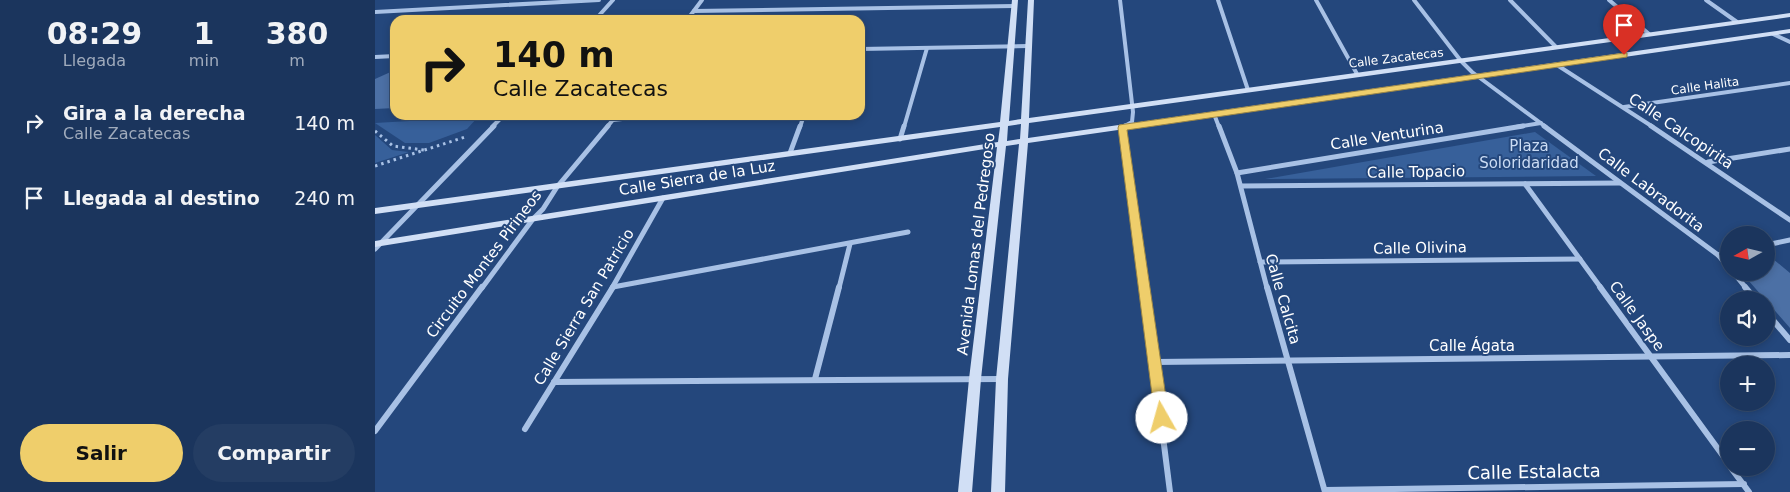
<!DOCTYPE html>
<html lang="es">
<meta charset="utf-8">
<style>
:root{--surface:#1b355d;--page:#243d63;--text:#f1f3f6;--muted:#a0abbc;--line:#395072;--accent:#efce6b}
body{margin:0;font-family:"DejaVu Sans",sans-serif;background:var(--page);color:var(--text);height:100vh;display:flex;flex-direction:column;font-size:19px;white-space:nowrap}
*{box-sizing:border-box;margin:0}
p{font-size:16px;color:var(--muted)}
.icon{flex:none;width:28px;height:28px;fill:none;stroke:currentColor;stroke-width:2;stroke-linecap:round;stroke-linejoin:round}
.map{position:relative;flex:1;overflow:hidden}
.panel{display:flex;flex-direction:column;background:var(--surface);width:375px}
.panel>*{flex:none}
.guide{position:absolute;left:15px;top:15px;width:475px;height:105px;border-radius:15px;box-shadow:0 2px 8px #0003,0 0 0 1px var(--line);background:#efce6b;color:#111;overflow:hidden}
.needle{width:32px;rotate:262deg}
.fabs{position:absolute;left:1345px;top:226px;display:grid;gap:10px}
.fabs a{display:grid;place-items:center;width:55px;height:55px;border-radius:50%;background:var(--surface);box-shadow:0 2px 8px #0003,0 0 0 1px var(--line);font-size:25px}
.pin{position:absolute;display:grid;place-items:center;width:42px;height:42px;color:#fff;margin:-51px -21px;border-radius:50% 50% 50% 0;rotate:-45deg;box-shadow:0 0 5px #0007}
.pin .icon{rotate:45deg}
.me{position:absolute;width:55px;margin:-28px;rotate:353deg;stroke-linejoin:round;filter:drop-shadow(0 0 4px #0008)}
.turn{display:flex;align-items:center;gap:18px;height:105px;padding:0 20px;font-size:22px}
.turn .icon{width:65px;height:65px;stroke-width:2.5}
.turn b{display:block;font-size:35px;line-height:42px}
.eta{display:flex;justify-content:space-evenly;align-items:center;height:85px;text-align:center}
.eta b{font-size:30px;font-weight:700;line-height:35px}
.cta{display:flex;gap:10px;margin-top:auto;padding:10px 20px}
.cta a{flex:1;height:58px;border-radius:30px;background:var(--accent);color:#111;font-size:20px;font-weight:700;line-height:58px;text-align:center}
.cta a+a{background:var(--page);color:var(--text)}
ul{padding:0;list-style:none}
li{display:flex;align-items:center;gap:15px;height:75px;padding:0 20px}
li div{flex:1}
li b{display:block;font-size:19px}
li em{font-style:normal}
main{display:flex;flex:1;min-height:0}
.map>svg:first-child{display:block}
.green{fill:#37609a}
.building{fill:#4c70a5}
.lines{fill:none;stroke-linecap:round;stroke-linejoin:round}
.path{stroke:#a8c1e5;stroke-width:3;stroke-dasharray:2.5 4;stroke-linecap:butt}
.street-far2{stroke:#a8c1e5;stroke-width:4}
.street-far1{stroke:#a8c1e5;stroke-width:5}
.street{stroke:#a8c1e5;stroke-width:6}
.secondary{fill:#d1dff5;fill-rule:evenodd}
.route{fill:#efce6b;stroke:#9b8646}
.labels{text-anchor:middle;stroke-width:4;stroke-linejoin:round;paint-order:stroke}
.far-street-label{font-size:12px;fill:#fff;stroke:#24477c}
.street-label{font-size:15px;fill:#fff;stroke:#24477c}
.park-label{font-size:15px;fill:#cbdcf4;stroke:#24477c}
.near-street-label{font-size:18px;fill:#fff;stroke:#24477c}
</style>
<main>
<section class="panel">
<div class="eta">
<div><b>08:29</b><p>Llegada</p></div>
<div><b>1</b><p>min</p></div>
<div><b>380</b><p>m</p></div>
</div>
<ul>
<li><svg class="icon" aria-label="right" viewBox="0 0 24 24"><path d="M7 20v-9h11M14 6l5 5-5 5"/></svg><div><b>Gira a la derecha</b><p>Calle Zacatecas</p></div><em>140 m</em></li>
<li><svg class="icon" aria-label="arrive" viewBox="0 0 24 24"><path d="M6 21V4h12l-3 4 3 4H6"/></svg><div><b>Llegada al destino</b></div><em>240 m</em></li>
</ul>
<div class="cta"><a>Salir</a><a>Compartir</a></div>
</section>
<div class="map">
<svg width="1415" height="492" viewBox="0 0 1415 492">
<rect width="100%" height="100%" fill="#24477c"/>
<!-- green -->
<g class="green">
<path d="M103 117 92 129 54 143H30L0 123Z"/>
<path d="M1160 132 1221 176 890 179Z"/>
<path d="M0 135 17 150 34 152 0 163Z"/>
</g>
<!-- building -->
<g class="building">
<path d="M20 70V108L0 109V79Z"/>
<path d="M1398 259 1415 273V328L1366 272H1391V260Z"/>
</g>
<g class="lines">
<!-- path -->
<g class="path">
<path d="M0 131 18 146 49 150"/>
<path d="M0 166 90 137"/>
</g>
<!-- street-far2 -->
<g class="street-far2">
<path d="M745 0 758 112 757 122 748 127"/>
<path d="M843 0 873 90"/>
<path d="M941 0 982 74"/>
<path d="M1039 0 1086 61 1097 72 1171 127"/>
<path d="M1135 0 1181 47"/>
<path d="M1234 0 1274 34"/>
<path d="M1331 0 1362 22"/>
<path d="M319 11 639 6"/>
<path d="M0 12 224 0"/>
<path d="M220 20 238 0"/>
<path d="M312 20 327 0"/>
<path d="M1398 34 1415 42"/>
<path d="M485 49 653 46"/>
<path d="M0 57 20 56"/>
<path d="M1182 65 1278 127"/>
<path d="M1249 107 1415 83"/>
<path d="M839 114 844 127"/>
<path d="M238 120 284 115"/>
<path d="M117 127 129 115"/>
<path d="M232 127 242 115"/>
<path d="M425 127 429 115"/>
<path d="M529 127 552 48"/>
<path d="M1141 127 1166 123"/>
</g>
<!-- street-far1 -->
<g class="street-far1">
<path d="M750 126 747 128 770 288"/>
<path d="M844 126 862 173 892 288"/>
<path d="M1169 126 1343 255 1354 268"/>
<path d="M1276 126 1415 220"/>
<path d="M525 139 529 126"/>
<path d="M415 153 425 126"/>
<path d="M1333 162 1415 149"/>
<path d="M862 173 1148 126"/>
<path d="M1150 184 1226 288"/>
<path d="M866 186 1245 183"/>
<path d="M1391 245 1415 240"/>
<path d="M0 249 119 126"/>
<path d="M1343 255 1354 253"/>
<path d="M885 262 1205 259"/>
<path d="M1358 272 1371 288"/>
<path d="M238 287 533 232"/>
<path d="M107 288 158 219 168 209 182 187 233 126"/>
<path d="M237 288 288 198"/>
<path d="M464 288 475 244"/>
</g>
<!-- street -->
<g class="street">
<path d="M769 287 795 492"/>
<path d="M892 287 950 492"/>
<path d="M1225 287 1354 464"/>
<path d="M1370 287 1381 300"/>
<path d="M1391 312 1415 340"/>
<path d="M780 362 1415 355"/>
<path d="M440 379 464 287"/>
<path d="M179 382 626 379"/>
<path d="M150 429 238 287"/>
<path d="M0 431 107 287"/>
<path d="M1356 468 1374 492"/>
<path d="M950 490 1369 484"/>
</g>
<!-- secondary -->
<path class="secondary" d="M637 0H643L634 121 646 119 653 0H659L654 118 1415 13V17L654 123 653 138 1415 29V33L653 143 633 379 630 492H616L621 379 644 144 631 146 606 379 597 492H583L594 379 622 147 0 247V241L623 142 625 127 0 214V208L625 122ZM646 124 645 139 632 141 633 126Z"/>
</g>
<!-- route -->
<path class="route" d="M1249 53H1252V57L752 130 794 418 792 422 787 423 782 422 780 418 743 128 744 125Z"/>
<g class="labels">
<!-- far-street labels -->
<g class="far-street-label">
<text transform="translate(1021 58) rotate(-7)" y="4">Calle Zacatecas</text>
<text transform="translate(1330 86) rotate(-8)" y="4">Calle Halita</text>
</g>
<!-- street labels -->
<g class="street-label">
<text transform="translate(1306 131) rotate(34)" y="5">Calle Calcopirita</text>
<text transform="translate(1012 136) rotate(-9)" y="5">Calle Venturina</text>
<text transform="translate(1041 172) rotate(-1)" y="5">Calle Topacio</text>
<text transform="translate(322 178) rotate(-9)" y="5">Calle Sierra de la Luz</text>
<text transform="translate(1276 190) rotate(37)" y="5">Calle Labradorita</text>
<text transform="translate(601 244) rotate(-83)" y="5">Avenida Lomas del Pedregoso</text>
<text transform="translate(1045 248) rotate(-1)" y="5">Calle Olivina</text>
<text transform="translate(109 264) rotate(-53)" y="5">Circuito Montes Pirineos</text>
<text transform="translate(908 299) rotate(74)" y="5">Calle Calcita</text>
<text transform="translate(209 307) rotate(-59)" y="5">Calle Sierra San Patricio</text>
<text transform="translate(1262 316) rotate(54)" y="5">Calle Jaspe</text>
<text x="1097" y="351">Calle Ágata</text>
</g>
<!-- park labels -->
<g class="park-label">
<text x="1154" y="151">Plaza<tspan x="1154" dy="17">Soloridaridad</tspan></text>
</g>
<!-- near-street labels -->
<g class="near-street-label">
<text transform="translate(1159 472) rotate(-1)" y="6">Calle Estalacta</text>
</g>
</g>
</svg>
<div class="fabs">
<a><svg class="needle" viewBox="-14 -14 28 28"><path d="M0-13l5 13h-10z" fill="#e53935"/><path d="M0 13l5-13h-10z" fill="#a0abbc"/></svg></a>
<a><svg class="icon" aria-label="sound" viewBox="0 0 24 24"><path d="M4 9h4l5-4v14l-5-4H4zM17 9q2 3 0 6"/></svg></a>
<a>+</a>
<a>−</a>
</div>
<div class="pin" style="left:1249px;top:55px;background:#d93025"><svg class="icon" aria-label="arrive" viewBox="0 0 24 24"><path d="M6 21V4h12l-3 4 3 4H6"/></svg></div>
<svg class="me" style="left:787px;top:418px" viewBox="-20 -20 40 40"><circle r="19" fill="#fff"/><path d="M0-13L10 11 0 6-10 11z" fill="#efce6b"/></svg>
<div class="guide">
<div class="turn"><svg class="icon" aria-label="right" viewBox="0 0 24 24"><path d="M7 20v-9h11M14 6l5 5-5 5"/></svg><div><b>140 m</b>Calle Zacatecas</div></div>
</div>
</div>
</main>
